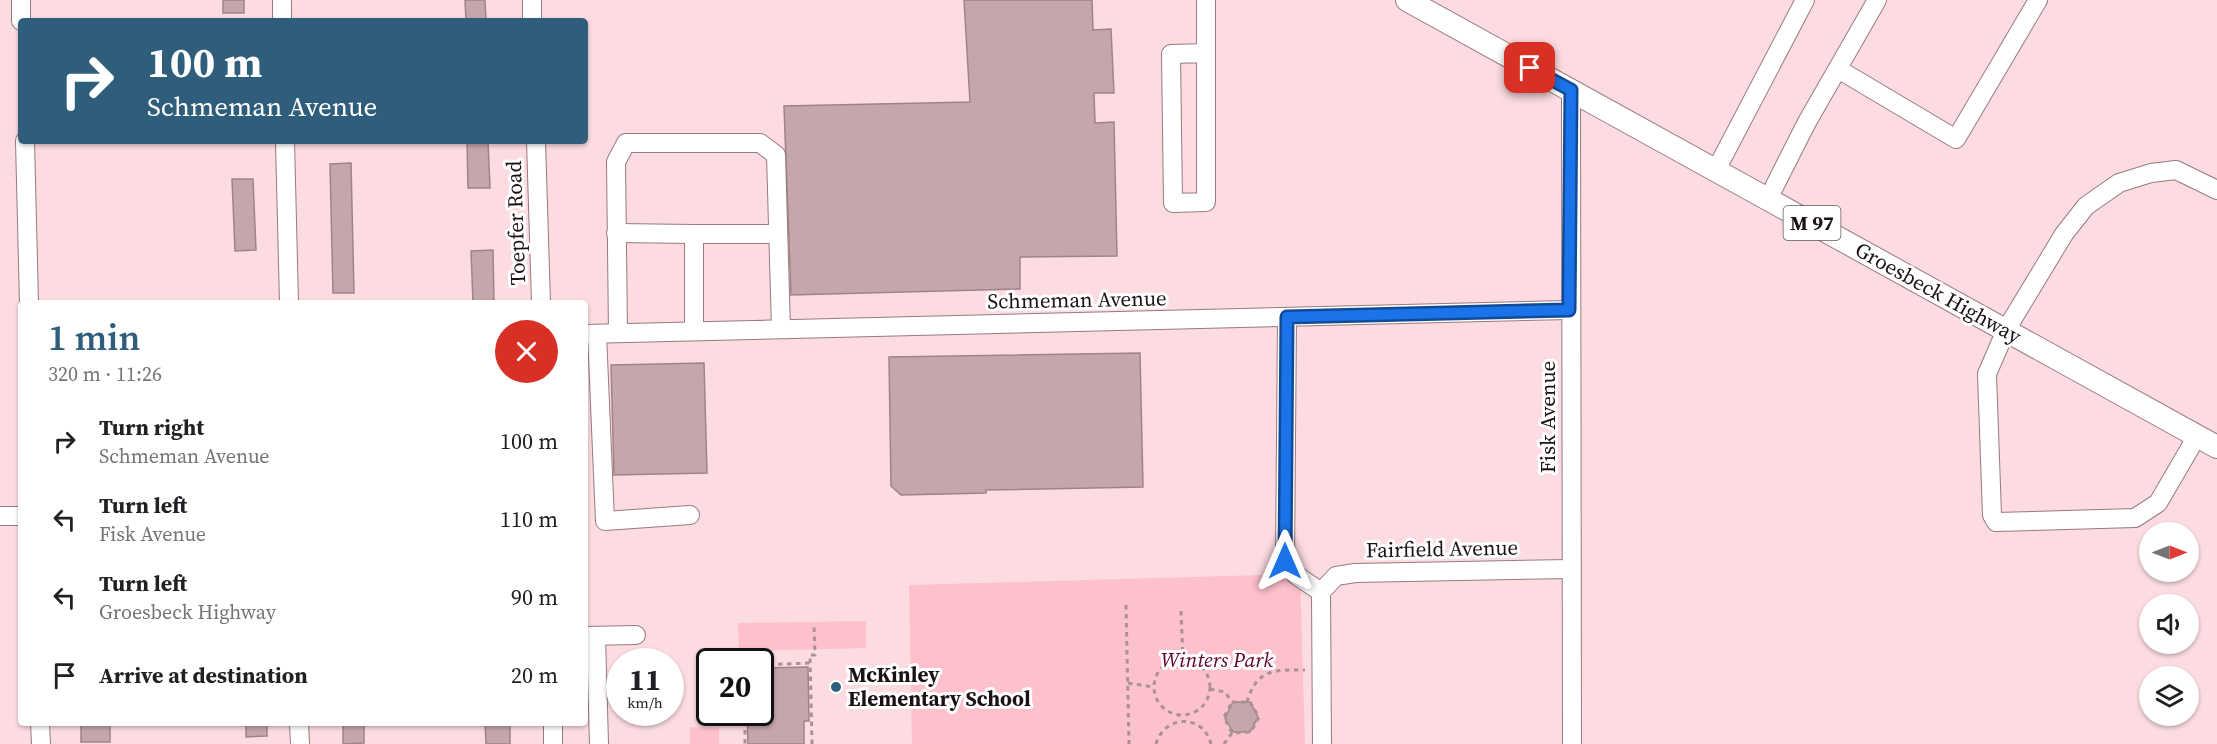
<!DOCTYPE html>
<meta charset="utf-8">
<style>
:root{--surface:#fff;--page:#f2f2f2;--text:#202124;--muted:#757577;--accent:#2e5e7c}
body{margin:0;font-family:"Source Serif 4",serif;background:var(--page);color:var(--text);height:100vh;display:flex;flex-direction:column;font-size:22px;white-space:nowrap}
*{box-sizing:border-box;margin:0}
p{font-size:20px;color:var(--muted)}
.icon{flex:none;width:33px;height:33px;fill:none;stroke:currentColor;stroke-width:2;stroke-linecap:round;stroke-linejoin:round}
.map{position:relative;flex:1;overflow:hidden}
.panel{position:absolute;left:18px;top:300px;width:570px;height:426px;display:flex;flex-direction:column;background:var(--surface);border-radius:6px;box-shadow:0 2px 4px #0004}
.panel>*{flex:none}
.banner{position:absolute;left:18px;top:18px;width:570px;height:126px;border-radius:6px;box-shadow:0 2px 4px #0004;background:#2e5e7c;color:#fff;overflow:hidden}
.needle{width:39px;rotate:90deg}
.buttons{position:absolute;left:2139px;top:522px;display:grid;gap:12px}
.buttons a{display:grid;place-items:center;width:60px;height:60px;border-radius:50%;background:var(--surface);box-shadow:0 2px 4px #0004;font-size:30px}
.speed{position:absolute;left:606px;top:648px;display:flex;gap:12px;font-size:30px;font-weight:700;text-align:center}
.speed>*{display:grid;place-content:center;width:78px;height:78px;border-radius:50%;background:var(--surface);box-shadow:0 2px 4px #0004;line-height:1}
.speed small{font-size:15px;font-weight:400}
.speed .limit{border:3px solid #111;border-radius:9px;background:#fff;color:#111}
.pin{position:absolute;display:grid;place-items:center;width:51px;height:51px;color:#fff;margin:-26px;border-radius:12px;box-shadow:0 3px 9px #0006}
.me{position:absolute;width:66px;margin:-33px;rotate:0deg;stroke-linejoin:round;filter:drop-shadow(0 0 4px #0008)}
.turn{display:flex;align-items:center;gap:21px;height:126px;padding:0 30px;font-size:27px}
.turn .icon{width:78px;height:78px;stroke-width:2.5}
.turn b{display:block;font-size:42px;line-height:51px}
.round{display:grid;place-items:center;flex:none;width:63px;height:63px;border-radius:32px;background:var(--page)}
.headline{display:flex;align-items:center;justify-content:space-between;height:102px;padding:0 30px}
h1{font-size:36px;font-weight:600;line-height:45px;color:var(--accent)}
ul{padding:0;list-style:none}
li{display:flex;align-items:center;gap:18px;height:78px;padding:0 30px}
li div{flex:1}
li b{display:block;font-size:22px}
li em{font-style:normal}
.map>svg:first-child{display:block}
.green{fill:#fdc1cc}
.building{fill:#c5a6ab;stroke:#a08388;stroke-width:1.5}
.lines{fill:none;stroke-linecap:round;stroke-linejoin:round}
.minor-casing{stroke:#977a7f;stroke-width:20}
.major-casing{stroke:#977a7f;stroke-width:24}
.path{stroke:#aa9195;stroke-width:3;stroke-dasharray:4.5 4.5;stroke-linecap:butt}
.minor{stroke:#fff;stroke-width:18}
.major{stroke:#fff;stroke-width:22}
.route-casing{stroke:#114b97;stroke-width:15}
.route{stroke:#1a73e8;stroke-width:10}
.poi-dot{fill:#2e5e7c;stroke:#fff;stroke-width:2}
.labels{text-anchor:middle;stroke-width:6;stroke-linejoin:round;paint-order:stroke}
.shield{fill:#fff;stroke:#60585a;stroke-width:1.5}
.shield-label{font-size:20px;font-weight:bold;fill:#1c1113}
.street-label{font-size:21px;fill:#1c1113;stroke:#fff}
.park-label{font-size:21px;font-style:italic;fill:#630129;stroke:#fff}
.poi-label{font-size:21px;font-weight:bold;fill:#1c1113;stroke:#fff;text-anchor:start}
</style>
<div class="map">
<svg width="2217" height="744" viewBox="0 0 2217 744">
<rect width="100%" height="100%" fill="#fcdbe1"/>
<!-- green -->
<g class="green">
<path d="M1300 574 1305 744H912L909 585Z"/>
<path d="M866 621V648L739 651 738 623Z"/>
<rect x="690" y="727" width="29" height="17"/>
</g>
<!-- building -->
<g class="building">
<rect x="223" y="0" width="21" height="13"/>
<path d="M465 0H485L486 21H466Z"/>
<path d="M964 0H1092L1093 30 1111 29 1114 93H1094L1095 123 1114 122 1117 256 1020 257V289L791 295 784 106 970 102Z"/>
<path d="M467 141H488L490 188H468Z"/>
<path d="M351 163 354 293H333L330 164Z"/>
<path d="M232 179H253L256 250 235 251Z"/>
<path d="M493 250 494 303H473L471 251Z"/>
<path d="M1140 353 1143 487 986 490V493L901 495 891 486 889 357Z"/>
<path d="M704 363 707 473 614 475 611 365Z"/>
<path d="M808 667 809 721H804V744H748L747 712H760V668Z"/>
<path d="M1233 702H1250L1258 717 1250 732H1233L1225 718Z"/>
<rect x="81" y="723" width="29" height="19"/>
<path d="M246 723H267V736L246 737Z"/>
<path d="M343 723H364V743L343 744Z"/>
<path d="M485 723H510V744H486Z"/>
</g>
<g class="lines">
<!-- minor casing -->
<g class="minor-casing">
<g id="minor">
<path d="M21 0V21"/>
<path d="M282 0V21"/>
<path d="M532 0V21"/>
<path d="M1206 0V202L1173 203 1171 54 1206 53"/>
<path d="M1838 69 1956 139 2038 0"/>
<path d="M1571 90 1572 744"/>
<path d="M25 141 29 303"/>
<path d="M285 141 289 303"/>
<path d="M536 141 541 303"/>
<path d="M1716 170 1805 0"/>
<path d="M1768 199 1807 122 1877 0"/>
<path d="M616 233 694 234"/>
<path d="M1287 317 1285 561 1296 575 1321 592"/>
<path d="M694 331V234H778"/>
<path d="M618 333 616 162 626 143H760L776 155 781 329"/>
<path d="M585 334 1569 310"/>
<path d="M597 334 605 521 690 515"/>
<path d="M2197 436 2158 503 2135 518 1996 522 1992 515 1987 374 2006 330 2064 234 2086 206 2119 183 2151 173 2176 170 2217 190"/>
<path d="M0 516H21"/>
<path d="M1321 592 1336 576 1355 573 1571 569"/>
<path d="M1321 592 1322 744"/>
<path d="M585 636 636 635"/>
<path d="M596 636 599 744"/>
<path d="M40 723 41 744"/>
<path d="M299 723 300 744"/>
<path d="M553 723V744"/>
</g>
</g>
<!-- major casing -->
<g class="major-casing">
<path id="major" d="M1407 0 2217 447"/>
</g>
<!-- path -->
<g class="path">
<path d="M1126 605 1129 744"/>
<path d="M1181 611 1183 659"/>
<circle cx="1182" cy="687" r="28"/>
<path d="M760 665 811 663"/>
<path d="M1128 683 1154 687"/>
<path d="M1210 689 1225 692 1232 702"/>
<path d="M1232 702H1250L1259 717 1251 732 1232 733 1224 717Z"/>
<path d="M1247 702C1257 668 1275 670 1305 670"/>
<path d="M745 712V744"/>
<path d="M812 744 810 655H815L814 625"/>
<path d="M1156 744C1164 715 1203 713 1211 744"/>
<path d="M1224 744 1232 733"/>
</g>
<!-- minor -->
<use href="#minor" class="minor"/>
<!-- major -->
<use href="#major" class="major"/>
</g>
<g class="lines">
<!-- route casing -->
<g class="route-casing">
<path id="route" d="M1285 561 1287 317 1569 310 1571 90 1530 68"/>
</g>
<!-- route -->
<use href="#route" class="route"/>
</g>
<!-- markers -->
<circle class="poi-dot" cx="836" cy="687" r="6"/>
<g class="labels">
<!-- shield labels -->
<rect class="shield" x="1783.5" y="206" width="57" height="34" rx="4.5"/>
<g class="shield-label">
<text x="1812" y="230">M 97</text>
</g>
<!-- street labels -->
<g class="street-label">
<text transform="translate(516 223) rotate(-92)" y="7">Toepfer Road</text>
<text transform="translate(1938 293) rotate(29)" y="7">Groesbeck Highway</text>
<text transform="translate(1077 300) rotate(-1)" y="7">Schmeman Avenue</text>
<text transform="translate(1548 417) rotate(-90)" y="7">Fisk Avenue</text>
<text transform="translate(1442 549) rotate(-1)" y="7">Fairfield Avenue</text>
</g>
<!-- park labels -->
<g class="park-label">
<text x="1217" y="667">Winters Park</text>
</g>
<!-- poi labels -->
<g class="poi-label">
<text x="848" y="682">McKinley<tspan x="848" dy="24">Elementary School</tspan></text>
</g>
</g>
</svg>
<div class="buttons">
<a><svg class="needle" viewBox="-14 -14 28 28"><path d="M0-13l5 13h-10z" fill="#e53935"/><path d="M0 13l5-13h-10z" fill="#757577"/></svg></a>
<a><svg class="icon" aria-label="sound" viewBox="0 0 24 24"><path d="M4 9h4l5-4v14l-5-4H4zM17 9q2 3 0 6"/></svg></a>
<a><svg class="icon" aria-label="layers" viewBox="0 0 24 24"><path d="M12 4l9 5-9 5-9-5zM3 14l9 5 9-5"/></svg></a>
</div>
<div class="speed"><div>11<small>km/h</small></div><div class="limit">20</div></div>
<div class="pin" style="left:1530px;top:68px;background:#d93025"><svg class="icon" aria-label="arrive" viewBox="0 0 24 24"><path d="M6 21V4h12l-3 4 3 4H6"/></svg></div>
<svg class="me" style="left:1285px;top:561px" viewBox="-20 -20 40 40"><path d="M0-17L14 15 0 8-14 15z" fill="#1a73e8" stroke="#fff" stroke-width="4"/></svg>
<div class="banner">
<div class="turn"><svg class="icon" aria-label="right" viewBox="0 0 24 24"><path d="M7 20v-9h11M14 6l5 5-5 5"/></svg><div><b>100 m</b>Schmeman Avenue</div></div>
</div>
<section class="panel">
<div class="headline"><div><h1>1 min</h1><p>320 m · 11:26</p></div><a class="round" style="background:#d93025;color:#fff"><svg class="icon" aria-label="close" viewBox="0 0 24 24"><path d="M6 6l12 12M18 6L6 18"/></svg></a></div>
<ul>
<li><svg class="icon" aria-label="right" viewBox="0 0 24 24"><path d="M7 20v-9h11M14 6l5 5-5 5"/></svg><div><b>Turn right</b><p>Schmeman Avenue</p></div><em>100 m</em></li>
<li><svg class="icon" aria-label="left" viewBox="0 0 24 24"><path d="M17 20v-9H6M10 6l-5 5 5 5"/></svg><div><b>Turn left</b><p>Fisk Avenue</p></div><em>110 m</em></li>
<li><svg class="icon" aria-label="left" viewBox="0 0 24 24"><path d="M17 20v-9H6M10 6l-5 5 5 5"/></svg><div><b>Turn left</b><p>Groesbeck Highway</p></div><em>90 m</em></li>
<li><svg class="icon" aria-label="arrive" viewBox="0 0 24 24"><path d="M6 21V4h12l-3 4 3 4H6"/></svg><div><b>Arrive at destination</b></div><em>20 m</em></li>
</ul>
</section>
</div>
